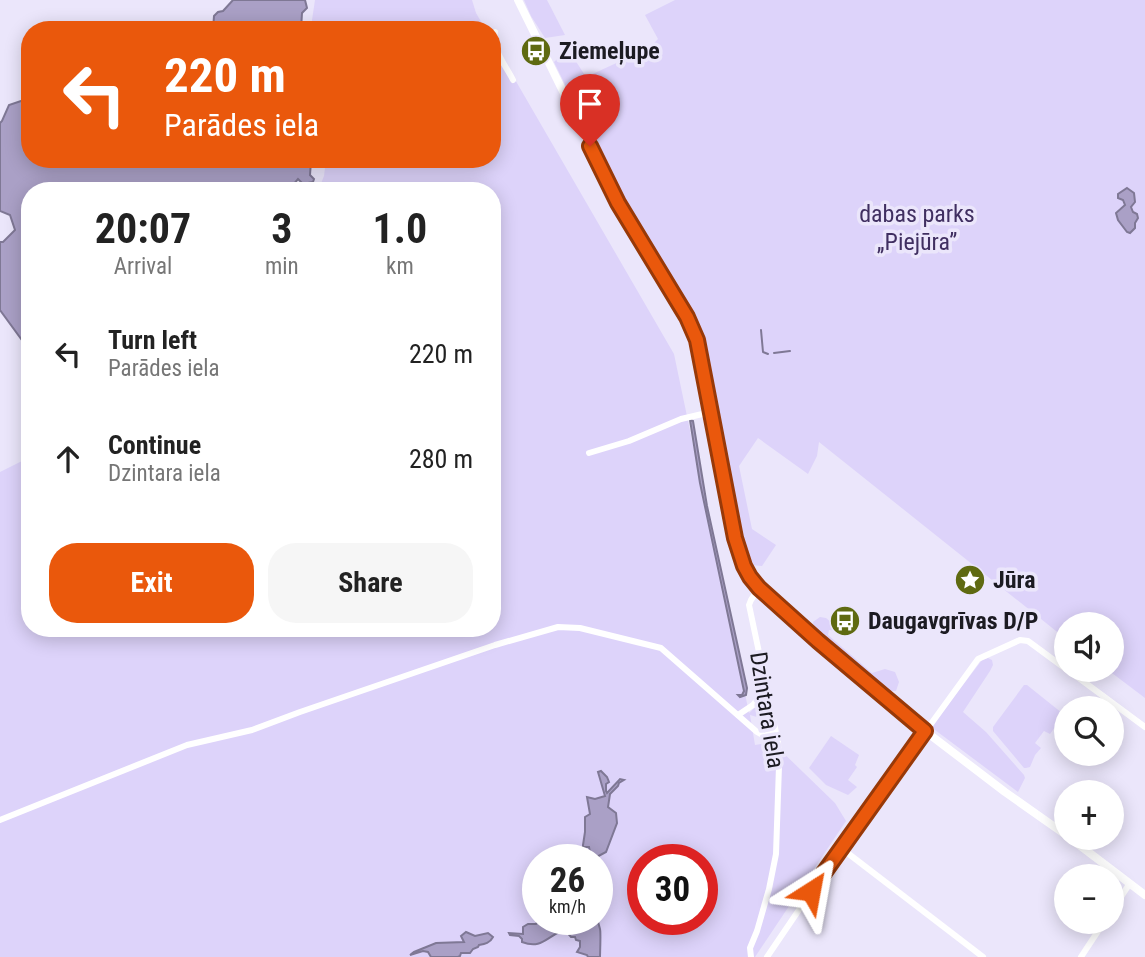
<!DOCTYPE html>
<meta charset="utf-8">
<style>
:root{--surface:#fff;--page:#f6f6f6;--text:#222;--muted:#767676;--accent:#ea580c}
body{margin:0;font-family:"Roboto Condensed",sans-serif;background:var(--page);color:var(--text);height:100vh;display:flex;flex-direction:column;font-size:26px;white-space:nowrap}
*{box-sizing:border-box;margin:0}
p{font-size:23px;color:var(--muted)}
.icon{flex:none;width:38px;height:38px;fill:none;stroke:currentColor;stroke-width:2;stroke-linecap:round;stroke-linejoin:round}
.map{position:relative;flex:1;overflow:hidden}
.panel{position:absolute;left:21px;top:182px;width:480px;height:455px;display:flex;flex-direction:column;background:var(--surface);border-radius:28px;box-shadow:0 4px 18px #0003}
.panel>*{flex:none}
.hud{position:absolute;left:21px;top:21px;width:480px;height:147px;border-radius:28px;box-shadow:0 4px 18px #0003;background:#ea580c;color:#fff;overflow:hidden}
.tools{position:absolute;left:1054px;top:612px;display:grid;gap:14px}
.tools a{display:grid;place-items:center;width:70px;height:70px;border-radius:50%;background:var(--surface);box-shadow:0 4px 18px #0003;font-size:35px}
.speed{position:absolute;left:522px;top:844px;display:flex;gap:14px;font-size:35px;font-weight:700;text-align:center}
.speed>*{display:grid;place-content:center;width:91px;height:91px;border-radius:50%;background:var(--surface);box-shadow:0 4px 18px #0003;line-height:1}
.speed small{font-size:18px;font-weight:400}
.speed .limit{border:10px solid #d22;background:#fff;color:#111}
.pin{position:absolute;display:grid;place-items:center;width:60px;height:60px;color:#fff;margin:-72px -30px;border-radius:50% 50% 50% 0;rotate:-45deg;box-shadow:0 0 7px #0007}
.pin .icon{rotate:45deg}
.me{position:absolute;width:77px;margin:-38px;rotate:34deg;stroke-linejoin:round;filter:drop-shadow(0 0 5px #0008)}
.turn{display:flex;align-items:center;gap:24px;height:147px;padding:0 28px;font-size:32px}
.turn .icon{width:91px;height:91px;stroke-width:2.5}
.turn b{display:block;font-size:49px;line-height:60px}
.eta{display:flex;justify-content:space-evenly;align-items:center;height:119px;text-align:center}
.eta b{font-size:42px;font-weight:700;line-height:49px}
.action{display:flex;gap:14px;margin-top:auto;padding:14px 28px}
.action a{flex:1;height:80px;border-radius:28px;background:var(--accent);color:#fff;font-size:28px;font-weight:700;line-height:80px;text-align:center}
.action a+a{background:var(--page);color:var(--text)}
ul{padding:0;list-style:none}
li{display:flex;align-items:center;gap:21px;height:105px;padding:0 28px}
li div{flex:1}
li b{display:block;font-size:26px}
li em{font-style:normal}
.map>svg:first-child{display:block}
.green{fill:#ddd3fa;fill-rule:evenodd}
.water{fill:#aaa0c6;stroke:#7f7895;stroke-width:2}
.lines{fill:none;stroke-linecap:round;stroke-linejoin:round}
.stream{stroke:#7f7895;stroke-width:2}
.street{stroke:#fff;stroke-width:6}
.secondary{stroke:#fff;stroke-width:8}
.route-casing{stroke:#983908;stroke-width:18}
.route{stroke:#ea580c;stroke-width:12}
.labels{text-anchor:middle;stroke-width:7;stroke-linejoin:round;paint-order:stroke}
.poi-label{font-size:24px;font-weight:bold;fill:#1c1b22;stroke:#ebe6fb;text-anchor:start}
.park-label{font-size:24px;fill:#402f61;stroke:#ebe6fb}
.street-label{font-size:24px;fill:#1c1b22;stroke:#ebe6fb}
</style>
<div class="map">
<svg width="1145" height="957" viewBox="0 0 1145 957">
<rect width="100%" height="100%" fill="#ebe6fb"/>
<!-- green -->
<g class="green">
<path d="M315 0H472L476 13 486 30H314L312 20Z"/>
<path d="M524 0H547L565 35 545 38 531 16Z"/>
<path d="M675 0H1145V698L1108 670H1111V625H1066V639L819 442 817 456 808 474 758 438 739 466 752 529 776 545 762 566 750 565 728 475 705 347 694 319 621 199 554 62 568 49 586 77 649 48 658 39 645 15Z"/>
<path d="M492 40 674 354 749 713 765 698 771 721 750 715 755 745 772 742 835 803 846 821 755 957H0V472L30 457V628H492V191H318L324 176 326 159H492ZM537 859H597V919H537ZM642 859H702V919H642Z"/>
<path d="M820 617 826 618 840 630 839 631 829 630 828 635 872 673 885 669 895 672 899 682 896 691H885L814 631 813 622Z"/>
<path d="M988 658 992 660 993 665 990 671 963 712 986 732 1024 775 1025 778 1018 792 931 727 982 660Z"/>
<path d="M1024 685H1027L1062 713 1063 716 1050 734 1044 731 1035 743 1041 748 1035 755 1030 767 1026 768H1024L993 731V727Z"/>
<path d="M831 736 859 755 855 765 857 767 848 780 857 787 848 795 826 785 809 768Z"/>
</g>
<!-- water -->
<g class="water">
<path d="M233 0H305L307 8 302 13 301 30H213L214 16 218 12 223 11Z"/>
<path d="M30 98V159H313L311 161 310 175 314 179 313 182 303 184 298 179 288 191H30V380L27 372 29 356 24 343 0 310V242H3L15 230 10 215 0 211V123L2 121 9 105Z"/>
<path d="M1127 188 1134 193 1135 202 1131 207 1133 212 1137 214 1138 218 1135 223V228L1130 233 1127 232 1118 220 1116 213 1125 205 1123 200 1118 198V194Z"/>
<path d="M690 420 693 421 707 506 747 688 746 695 740 697 738 695H742L744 691 700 483Z"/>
<path d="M601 771 607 777 609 782 606 784V791L607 793 620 779 624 780 619 783 618 786 610 794 608 807 616 813 617 823 606 852 593 859 594 855 590 852 589 847H583V845L585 832V817L590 814 587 797 595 799 605 796 598 772Z"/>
<path d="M597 918C598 922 599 925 600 929 601 933 600 953 600 957H588L587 955 577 952 580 947V941L576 940 575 937H571L566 931H561C545 939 540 949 522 942V939L519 936 510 935 509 933 523 934V927L528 924H536L539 919Z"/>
<path d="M466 932 475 936 488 933 493 937C490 943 485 944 479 945L478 947 473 949 470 953H461L460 956 458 957H431L428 952 423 951 410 955 414 952 436 943 464 942 461 936Z"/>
</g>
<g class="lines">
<!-- stream -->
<g class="stream">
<path d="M761 330 763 352 768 354"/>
<path d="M774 353 790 351"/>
</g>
<!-- street -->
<g class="street">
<path d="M495 32C491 48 506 66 513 80"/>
<path d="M589 453 629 441 681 419 711 412"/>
<path d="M1068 670 1145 727"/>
<path d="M738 715 753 705 765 689"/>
<path d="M0 820 187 745 252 730 300 712 495 645 558 627 580 628 661 648 757 732 764 736 775 733"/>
<path d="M841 848 983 957"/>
<path d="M1111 912 1130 883"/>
<path d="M751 957 750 948 757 931 769 889 776 854 779 766 778 742 749 605 751 600 759 588"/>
<path d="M767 957 841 848 978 659 1020 640 1028 641 1066 669"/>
<path d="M1081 957 1104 922"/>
</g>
<!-- secondary -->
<g class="secondary">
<path d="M518 0 618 203 687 317 697 340 735 538 739 555 750 577 759 588 802 627 925 731 1005 792 1066 835"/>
<path d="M1070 838 1145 895"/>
</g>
</g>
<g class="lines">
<!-- route casing -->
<g class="route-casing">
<path id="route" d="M590 146 618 203 687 317 697 340 735 538 744 566 750 577 759 588 818 641 925 731 811 891"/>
</g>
<!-- route -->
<use href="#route" class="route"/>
</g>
<!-- icons -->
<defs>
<g id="bus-disc" transform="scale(1.575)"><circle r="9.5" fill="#5f6a11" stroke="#ebe6fb"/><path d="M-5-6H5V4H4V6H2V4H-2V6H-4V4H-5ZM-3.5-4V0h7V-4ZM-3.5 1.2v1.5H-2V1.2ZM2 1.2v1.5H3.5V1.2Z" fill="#fff"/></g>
<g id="sight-disc" transform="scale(1.575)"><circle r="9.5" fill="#5f6a11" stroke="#ebe6fb"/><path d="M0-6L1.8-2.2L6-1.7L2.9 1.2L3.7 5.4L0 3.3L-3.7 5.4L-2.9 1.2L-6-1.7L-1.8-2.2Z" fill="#fff"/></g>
</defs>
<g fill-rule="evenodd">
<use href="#bus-disc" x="536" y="51"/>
<use href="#sight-disc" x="970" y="580"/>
<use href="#bus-disc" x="845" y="621"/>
</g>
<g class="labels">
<!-- poi labels -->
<g class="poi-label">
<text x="559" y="59">Ziemeļupe</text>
<text x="993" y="588">Jūra</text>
<text x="868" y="629">Daugavgrīvas D/P</text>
</g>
<!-- park labels -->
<g class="park-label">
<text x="917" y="222">dabas parks<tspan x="917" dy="28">„Piejūra”</tspan></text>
</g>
<!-- street labels -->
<g class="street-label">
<text transform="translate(767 710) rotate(81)" y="8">Dzintara iela</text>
</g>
</g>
</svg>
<div class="tools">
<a><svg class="icon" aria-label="sound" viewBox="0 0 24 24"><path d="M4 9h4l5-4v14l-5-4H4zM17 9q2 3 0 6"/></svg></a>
<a><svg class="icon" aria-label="search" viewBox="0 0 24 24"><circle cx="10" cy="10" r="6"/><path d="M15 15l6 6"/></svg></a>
<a>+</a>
<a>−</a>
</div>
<div class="speed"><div>26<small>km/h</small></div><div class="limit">30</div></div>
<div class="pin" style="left:590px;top:146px;background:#d93025"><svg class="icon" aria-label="arrive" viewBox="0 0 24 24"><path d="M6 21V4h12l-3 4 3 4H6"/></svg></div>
<svg class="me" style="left:811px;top:891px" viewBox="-20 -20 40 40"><path d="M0-17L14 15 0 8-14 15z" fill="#ea580c" stroke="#fff" stroke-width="4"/></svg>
<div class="hud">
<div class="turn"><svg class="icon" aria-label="left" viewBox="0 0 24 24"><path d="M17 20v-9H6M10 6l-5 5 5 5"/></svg><div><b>220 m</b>Parādes iela</div></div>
</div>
<section class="panel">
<div class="eta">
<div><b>20:07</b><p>Arrival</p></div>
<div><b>3</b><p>min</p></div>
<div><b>1.0</b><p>km</p></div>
</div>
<ul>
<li><svg class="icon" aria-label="left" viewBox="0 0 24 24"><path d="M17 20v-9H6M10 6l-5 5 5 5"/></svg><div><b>Turn left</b><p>Parādes iela</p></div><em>220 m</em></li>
<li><svg class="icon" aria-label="ahead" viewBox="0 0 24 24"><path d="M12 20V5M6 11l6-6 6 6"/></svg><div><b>Continue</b><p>Dzintara iela</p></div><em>280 m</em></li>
</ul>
<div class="action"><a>Exit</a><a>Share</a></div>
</section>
</div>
